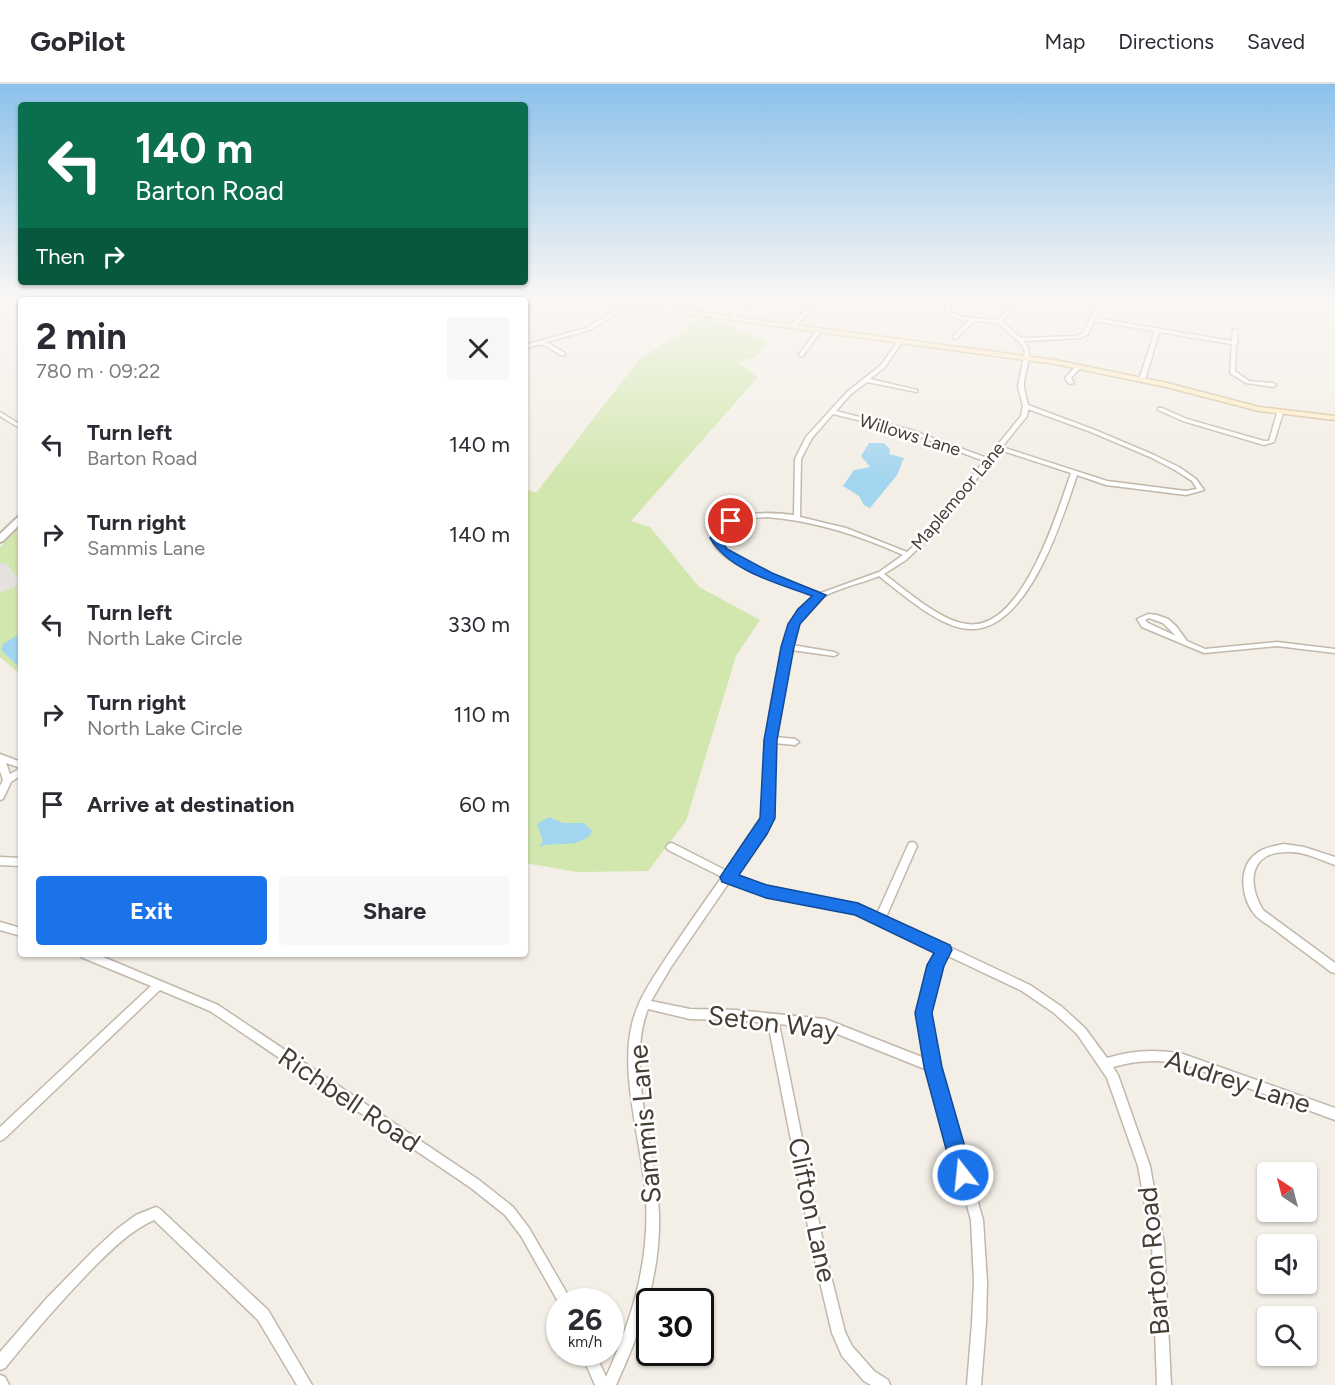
<!DOCTYPE html>
<meta charset="utf-8">
<style>
:root{--surface:#fff;--page:#f7f7f7;--text:#2b2b33;--muted:#7c7c81;--line:#e1e1e2;--accent:#1a73e8}
body{margin:0;font-family:Figtree,sans-serif;background:var(--page);color:var(--text);height:100vh;display:flex;flex-direction:column;font-size:22px;white-space:nowrap}
*{box-sizing:border-box;margin:0}
p{font-size:20px;color:var(--muted)}
.icon{flex:none;width:33px;height:33px;fill:none;stroke:currentColor;stroke-width:2;stroke-linecap:round;stroke-linejoin:round}
.map{position:relative;flex:1;overflow:hidden}
.sheet{position:absolute;left:18px;top:213px;width:510px;height:660px;display:flex;flex-direction:column;background:var(--surface);border-radius:6px;box-shadow:0 2px 4px #0004}
.sheet>*{flex:none}
.banner{position:absolute;left:18px;top:18px;width:510px;height:183px;border-radius:6px;box-shadow:0 2px 4px #0004;background:#0b6e4f;color:#fff;overflow:hidden}
.needle{width:39px;rotate:324deg}
.tools{position:absolute;left:1257px;top:1078px;display:grid;gap:12px}
.tools a{display:grid;place-items:center;width:60px;height:60px;border-radius:6px;background:var(--surface);box-shadow:0 2px 4px #0004;font-size:30px}
.speed{position:absolute;left:546px;top:1204px;display:flex;gap:12px;font-size:30px;font-weight:700;text-align:center}
.speed>*{display:grid;place-content:center;width:78px;height:78px;border-radius:50%;background:var(--surface);box-shadow:0 2px 4px #0004;line-height:1}
.speed small{font-size:15px;font-weight:400}
.speed .limit{border:3px solid #111;border-radius:9px;background:#fff;color:#111}
.pin{position:absolute;display:grid;place-items:center;width:51px;height:51px;color:#fff;margin:-26px;border:3px solid #fff;border-radius:50%;box-shadow:0 2px 6px #0007}
.me{position:absolute;width:66px;margin:-33px;rotate:344deg;stroke-linejoin:round;filter:drop-shadow(0 0 4px #0008)}
.turn{display:flex;align-items:center;gap:21px;height:126px;padding:0 18px;font-size:27px}
.turn .icon{width:78px;height:78px;stroke-width:2.5}
.turn b{display:block;font-size:42px;line-height:51px}
.then{display:flex;align-items:center;height:57px;padding:0 18px;background:#0003;gap:12px;font-size:22px}
.round{display:grid;place-items:center;flex:none;width:63px;height:63px;border-radius:6px;background:var(--page)}
.head{display:flex;align-items:center;justify-content:space-between;height:102px;padding:0 18px}
h1{font-size:36px;font-weight:700;line-height:45px}
.primary-button{display:flex;gap:12px;margin-top:auto;padding:12px 18px}
.primary-button a{flex:1;height:69px;border-radius:6px;background:var(--accent);color:#fff;font-size:24px;font-weight:700;line-height:69px;text-align:center}
.primary-button a+a{background:var(--page);color:var(--text)}
ul{padding:0;list-style:none}
li{display:flex;align-items:center;gap:18px;height:90px;padding:0 18px}
li div{flex:1}
li b{display:block;font-size:22px}
li em{font-style:normal}
header{display:flex;align-items:center;gap:36px;box-sizing:border-box;height:84px;padding:0 30px;background:var(--surface);border-bottom:2px solid var(--line)}
header strong{font-size:28px}
nav{display:flex;gap:33px;margin-inline-start:auto;font-size:21px}
.map>svg:first-child{display:block}
.green{fill:#d1e7ae}
.parking{fill:#e4e1de}
.water{fill:#a2d5ef}
.lines{fill:none;stroke-linecap:round;stroke-linejoin:round}
.minor-casing{stroke:#c1b8ab;stroke-width:3}
.tertiary-casing{stroke:#c1b8ab;stroke-width:4}
.secondary-casing{stroke:#d3be96;stroke-width:3}
.minor{fill:#fff;fill-rule:evenodd}
.tertiary{fill:#fff;fill-rule:evenodd}
.secondary{fill:#feecc4;fill-rule:evenodd}
.route{fill:#1a73e8;stroke:#114b97;stroke-width:1.5}
.labels{text-anchor:middle;stroke-width:5;stroke-linejoin:round;paint-order:stroke}
.far-street-label{font-size:18px;fill:#453e35;stroke:#fff}
.near-street-label{font-size:27px;fill:#453e35;stroke:#fff}
</style>
<header>
<strong>GoPilot</strong>
<nav><a>Map</a><a>Directions</a><a>Saved</a></nav>
</header>
<div class="map">
<svg width="1335" height="1301" viewBox="0 0 1335 1301">
<rect width="100%" height="100%" fill="#f3eee6"/>
<!-- green -->
<g class="green">
<path d="M705 232 767 258 756 273 737 278 758 293 631 437 650 443 699 503 760 536 736 572 686 737 648 787 578 788 525 779V405L536 409 638 277Z"/>
<path d="M21 442V591L0 573V463Z"/>
</g>
<!-- parking -->
<path class="parking" d="M0 479H6L20 497 18 501 0 509Z"/>
<!-- water -->
<g class="water">
<path d="M869 359H884L890 365 889 370 904 374 897 391 870 424 864 421 859 412 843 402 854 386 870 383 861 372Z"/>
<path d="M21 549V585L1 566 3 560Z"/>
<path d="M549 733 563 739H584L592 747 590 751C574 766 556 756 539 763L543 757 537 740Z"/>
</g>
<g class="lines">
<!-- minor casing -->
<g class="minor-casing">
<g id="minor">
<path d="M672 216H677L665 226H661V224Z"/>
<path d="M748 216H753L734 234H730V232Z"/>
<path d="M815 216H820L795 243H791V241Z"/>
<path d="M950 216H954L950 225 951 228 961 233 998 236 1013 216H1017L1002 238 1021 254 1077 252 1084 248 1099 216H1103L1095 234 1232 257 1233 246 1237 245V258L1238 259 1236 260 1235 287 1249 297 1273 299 1276 301 1273 303 1246 299 1230 289 1232 260 1159 248 1145 296 1142 298 1139 296 1155 247 1094 237 1088 250 1080 254 1024 257C1035 271 1024 286 1024 301 1024 307 1027 315 1028 321L1095 346 1154 371 1179 383 1196 395 1204 406 1186 411 1106 401 1077 391C1062 436 1028 547 970 545 941 545 901 509 879 492 855 502 824 506 807 526 799 536 795 550 792 561L834 568 838 570 834 572 791 566 784 596 775 653 795 655 799 658 795 661 774 659C772 686 779 725 765 748 757 763 744 777 734 791L748 798 858 821 877 830 909 759 912 758 915 759 917 762 886 833 1030 901 1062 923 1085 944 1107 974C1132 966 1157 965 1183 970L1335 1024V1036L1183 980C1159 975 1136 976 1113 983L1118 991 1150 1082 1164 1160 1171 1301H1157L1152 1160 1138 1082 1107 994 1077 950 1054 929 1022 907 946 871 941 882 931 913 930 948 983 1136 987 1198 986 1239 981 1301H967L972 1239 974 1198 971 1136 930 987 825 945 779 940 825 1168 845 1248 852 1262 874 1287 888 1296 890 1301H871L864 1297 842 1272 832 1249 813 1168 768 939 736 936 690 935 648 925C625 982 656 1069 659 1129 661 1190 641 1247 616 1301H595L581 1269H595L606 1293C633 1233 652 1171 645 1103 640 1055 620 988 632 940 638 914 655 891 670 868 687 843 704 818 722 793L668 766 666 763 668 760 671 759 674 760 727 787C736 774 756 753 760 738 767 717 764 695 765 674 767 639 779 549 802 523 806 519 811 515 816 512 788 502 740 488 719 467 713 461 710 455 715 447 728 426 773 428 794 431L795 375 806 353 847 308 881 281 898 257 902 258 885 283 870 295 917 306V308L867 298 851 310 836 327 911 346 987 374 1021 332 1023 322 1018 302 1025 268 1022 261 998 239 974 237 957 254H953V252L969 236 958 235 947 230 946 225ZM1028 325 1091 348 1150 373 1175 386 1192 397 1197 405 1186 407 1107 397 1002 363 1027 332ZM833 330 907 348 984 377 922 455 907 468 846 444 800 433 801 375 812 354ZM1000 366 1071 389C1057 429 1022 548 967 540 940 537 906 506 884 490L906 476 926 457ZM767 433C815 437 859 451 903 471L879 488 821 509C801 502 726 478 719 458 718 455 719 451 720 449 727 435 753 434 767 433ZM730 797 746 805 856 829 938 867C925 891 917 919 920 947 920 956 925 966 927 975L825 935 736 926 690 925 651 917 671 883Z"/>
<path d="M627 220 631 221 590 246 546 258 565 269V271H561L542 260 525 264V261L586 244Z"/>
<path d="M818 245 822 246 803 272H799V270Z"/>
<path d="M1077 281 1082 282 1071 294 1074 299 1069 300 1065 294Z"/>
<path d="M1158 324H1162L1187 335 1264 357H1269L1277 329 1280 327 1283 329 1274 358 1264 361 1183 337 1158 326Z"/>
<path d="M0 328 21 341V345L0 332Z"/>
<path d="M1148 530 1157 531 1168 535 1176 542 1187 557 1205 565 1277 558 1335 565V569L1277 562 1204 569 1142 543 1137 535ZM1149 534 1163 539 1176 552 1148 539 1145 536Z"/>
<path d="M0 670 21 678V691L11 698 3 715 0 716V702L3 696 0 687ZM6 679 21 684 10 690Z"/>
<path d="M1284 760 1304 763 1335 773V781C1320 776 1306 768 1290 768 1250 766 1246 798 1263 826L1335 879V889L1331 888C1314 875 1296 862 1279 849 1272 843 1262 838 1256 832 1241 815 1237 783 1257 769 1265 763 1275 762 1284 760Z"/>
<path d="M0 773 21 774V782L0 781Z"/>
<path d="M0 838 21 844V852L0 846Z"/>
<path d="M80 870H96L218 921 479 1096 513 1123 529 1144 572 1218H560V1221L521 1152 505 1131 471 1104 210 927 160 906 4 1055 0 1057V1043L151 902 81 873Z"/>
<path d="M156 1123 160 1125 268 1226 312 1301H297L258 1236 154 1136C131 1146 111 1166 93 1184 62 1216 33 1249 5 1284L0 1286V1268L46 1215 94 1166 117 1145 136 1131Z"/>
<path d="M0 1291 5 1293 9 1301H0Z"/>
</g>
</g>
<!-- tertiary casing -->
<g class="tertiary-casing">
<path id="tertiary" d="M18 433H21V439L3 457 0 458V450Z"/>
</g>
<!-- secondary casing -->
<g class="secondary-casing">
<path id="secondary" d="M594 216H611L1055 276 1167 299 1259 323 1335 332V336L1259 327 1166 303 1055 280 597 218Z"/>
</g>
<!-- minor -->
<use href="#minor" class="minor"/>
<!-- tertiary -->
<use href="#tertiary" class="tertiary"/>
<!-- secondary -->
<use href="#secondary" class="secondary"/>
</g>
<!-- sky -->
<linearGradient id="sky" x2="0" y2="1"><stop stop-color="#8cc1eb"/><stop offset="0.54" stop-color="#faf7f4"/><stop offset="1" stop-color="#faf7f4" stop-opacity="0"/></linearGradient>
<rect width="1335" height="398" fill="url(#sky)"/>
<!-- route -->
<path class="route" d="M727 435 736 437 726 445 720 454 727 465 772 489 826 511 800 540 794 563 777 656 775 734 767 750 739 791 767 801 858 819 950 861 952 866 944 882 932 929 942 983 973 1091 970 1098 963 1101 956 1098 953 1091 924 983 915 929 927 881 934 869 855 831 766 814 722 798 720 793 760 734 764 656 781 563 788 540 798 525 812 512C777 499 729 487 710 454L718 441Z"/>
<g class="labels">
<!-- far-street labels -->
<g class="far-street-label">
<text transform="translate(910 351) rotate(17)" y="6">Willows Lane</text>
<text transform="translate(958 412) rotate(-50)" y="6">Maplemoor Lane</text>
</g>
<!-- near-street labels -->
<g class="near-street-label">
<text transform="translate(773 939) rotate(7)" y="9">Seton Way</text>
<text transform="translate(1238 998) rotate(18)" y="9">Audrey Lane</text>
<text transform="translate(349 1016) rotate(34)" y="9">Richbell Road</text>
<text transform="translate(645 1040) rotate(-95)" y="9">Sammis Lane</text>
<text transform="translate(812 1126) rotate(78)" y="9">Clifton Lane</text>
<text transform="translate(1154 1177) rotate(-95)" y="9">Barton Road</text>
</g>
</g>
</svg>
<div class="tools">
<a><svg class="needle" viewBox="-14 -14 28 28"><path d="M0-13l5 13h-10z" fill="#e53935"/><path d="M0 13l5-13h-10z" fill="#7c7c81"/></svg></a>
<a><svg class="icon" aria-label="sound" viewBox="0 0 24 24"><path d="M4 9h4l5-4v14l-5-4H4zM17 9q2 3 0 6"/></svg></a>
<a><svg class="icon" aria-label="search" viewBox="0 0 24 24"><circle cx="10" cy="10" r="6"/><path d="M15 15l6 6"/></svg></a>
</div>
<div class="speed"><div>26<small>km/h</small></div><div class="limit">30</div></div>
<div class="pin" style="left:731px;top:437px;background:#d93025"><svg class="icon" aria-label="arrive" viewBox="0 0 24 24"><path d="M6 21V4h12l-3 4 3 4H6"/></svg></div>
<svg class="me" style="left:963px;top:1091px" viewBox="-20 -20 40 40"><circle r="17" fill="#1a73e8" stroke="#fff" stroke-width="3"/><path d="M0-11L8 9 0 5-8 9z" fill="#fff"/></svg>
<div class="banner">
<div class="turn"><svg class="icon" aria-label="left" viewBox="0 0 24 24"><path d="M17 20v-9H6M10 6l-5 5 5 5"/></svg><div><b>140 m</b>Barton Road</div></div>
<div class="then">Then<svg class="icon" aria-label="right" viewBox="0 0 24 24"><path d="M7 20v-9h11M14 6l5 5-5 5"/></svg></div>
</div>
<section class="sheet">
<div class="head"><div><h1>2 min</h1><p>780 m · 09:22</p></div><a class="round"><svg class="icon" aria-label="close" viewBox="0 0 24 24"><path d="M6 6l12 12M18 6L6 18"/></svg></a></div>
<ul>
<li><svg class="icon" aria-label="left" viewBox="0 0 24 24"><path d="M17 20v-9H6M10 6l-5 5 5 5"/></svg><div><b>Turn left</b><p>Barton Road</p></div><em>140 m</em></li>
<li><svg class="icon" aria-label="right" viewBox="0 0 24 24"><path d="M7 20v-9h11M14 6l5 5-5 5"/></svg><div><b>Turn right</b><p>Sammis Lane</p></div><em>140 m</em></li>
<li><svg class="icon" aria-label="left" viewBox="0 0 24 24"><path d="M17 20v-9H6M10 6l-5 5 5 5"/></svg><div><b>Turn left</b><p>North Lake Circle</p></div><em>330 m</em></li>
<li><svg class="icon" aria-label="right" viewBox="0 0 24 24"><path d="M7 20v-9h11M14 6l5 5-5 5"/></svg><div><b>Turn right</b><p>North Lake Circle</p></div><em>110 m</em></li>
<li><svg class="icon" aria-label="arrive" viewBox="0 0 24 24"><path d="M6 21V4h12l-3 4 3 4H6"/></svg><div><b>Arrive at destination</b></div><em>60 m</em></li>
</ul>
<div class="primary-button"><a>Exit</a><a>Share</a></div>
</section>
</div>
